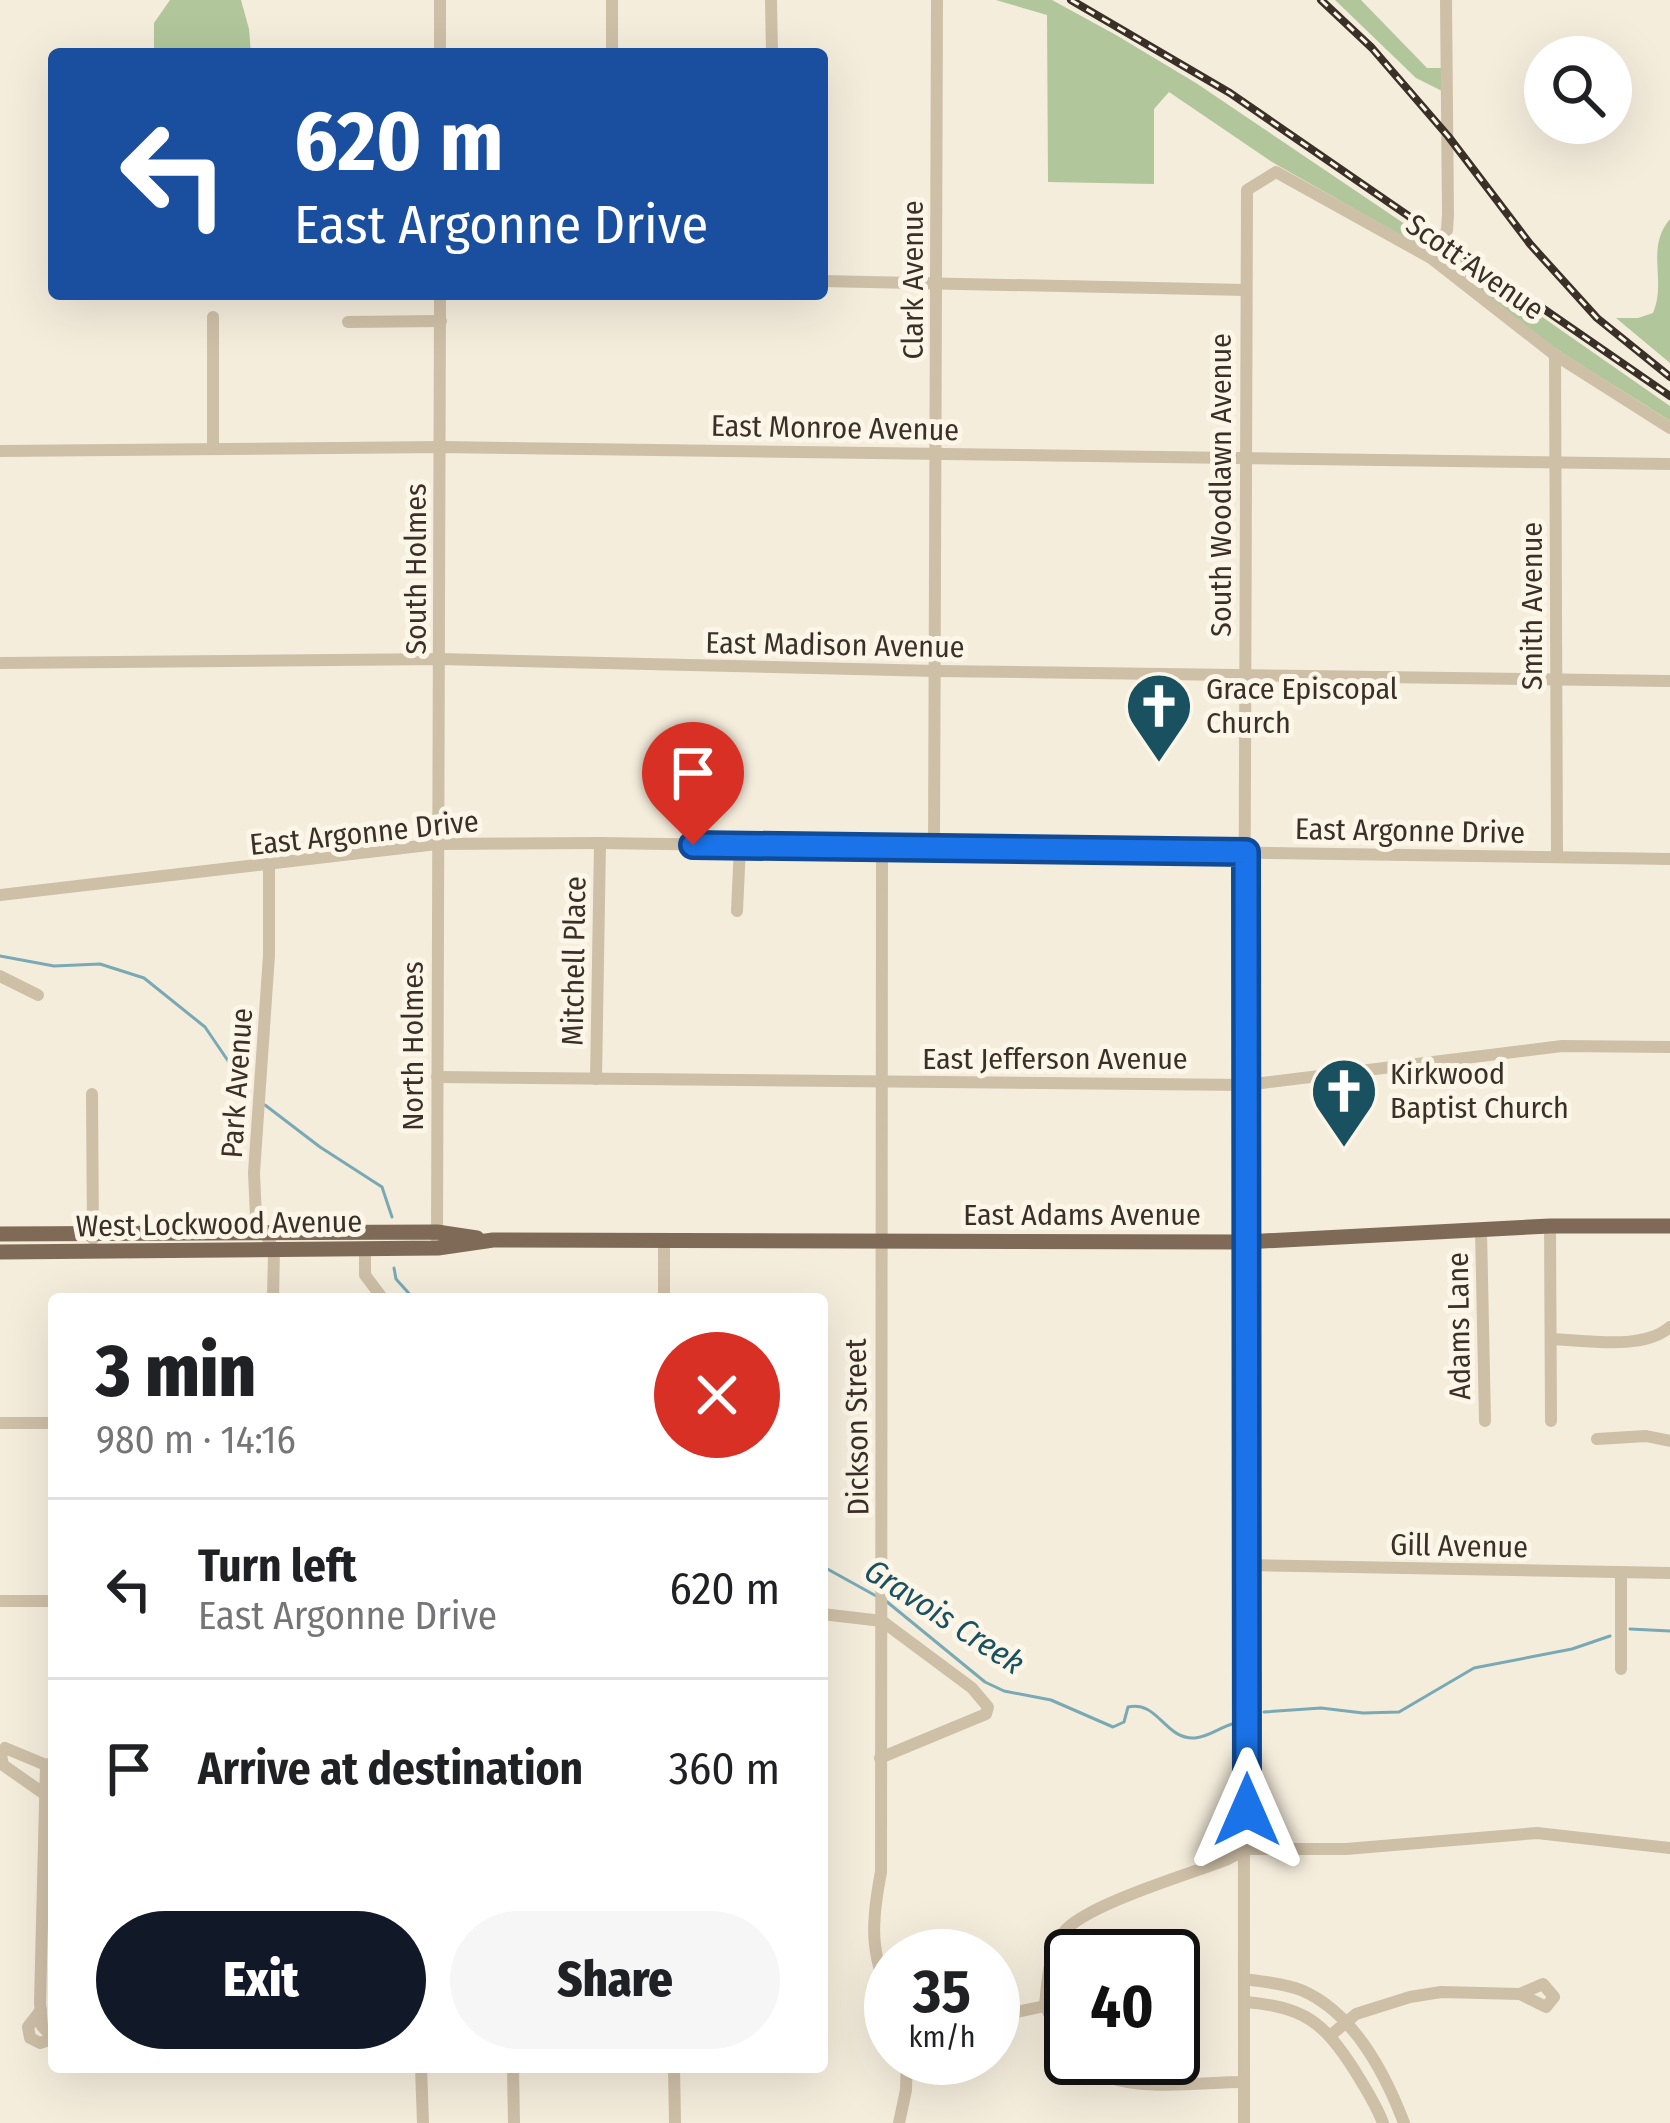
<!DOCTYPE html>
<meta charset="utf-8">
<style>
:root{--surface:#fff;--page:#f6f6f6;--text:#202124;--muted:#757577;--line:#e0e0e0;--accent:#111827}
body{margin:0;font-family:"Fira Sans Condensed",sans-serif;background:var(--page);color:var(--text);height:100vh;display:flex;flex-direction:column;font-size:45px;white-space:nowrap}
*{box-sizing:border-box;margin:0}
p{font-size:39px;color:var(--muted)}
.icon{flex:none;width:66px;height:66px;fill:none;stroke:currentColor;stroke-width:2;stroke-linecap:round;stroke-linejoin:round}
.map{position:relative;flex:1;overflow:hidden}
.details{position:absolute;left:48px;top:1293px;width:780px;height:780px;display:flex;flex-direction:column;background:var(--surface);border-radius:12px;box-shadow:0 12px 48px #0002}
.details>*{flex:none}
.banner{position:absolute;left:48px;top:48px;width:780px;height:252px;border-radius:12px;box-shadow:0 12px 48px #0002;background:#1a4fa0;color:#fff;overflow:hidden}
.controls{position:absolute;left:1524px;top:36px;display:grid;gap:24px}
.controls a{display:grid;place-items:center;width:108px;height:108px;border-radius:50%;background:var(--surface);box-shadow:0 12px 48px #0002;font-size:60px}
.speed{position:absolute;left:864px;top:1929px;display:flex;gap:24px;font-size:60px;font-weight:700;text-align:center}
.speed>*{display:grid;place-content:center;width:156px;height:156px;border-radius:50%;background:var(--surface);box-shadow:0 12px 48px #0002;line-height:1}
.speed small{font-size:30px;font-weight:400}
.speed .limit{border:6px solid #111;border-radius:18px;background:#fff;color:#111}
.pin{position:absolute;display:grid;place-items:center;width:102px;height:102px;color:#fff;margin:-123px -51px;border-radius:50% 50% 50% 0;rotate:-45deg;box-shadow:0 0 12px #0007}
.pin .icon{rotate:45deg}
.me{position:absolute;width:132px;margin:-66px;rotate:0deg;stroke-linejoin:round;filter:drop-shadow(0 0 9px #0008)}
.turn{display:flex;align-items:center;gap:42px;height:252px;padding:0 48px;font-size:54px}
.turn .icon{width:156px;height:156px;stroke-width:2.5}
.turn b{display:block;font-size:84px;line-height:102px}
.round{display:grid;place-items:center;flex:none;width:126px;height:126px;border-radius:63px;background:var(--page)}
.overview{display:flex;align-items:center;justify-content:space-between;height:204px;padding:0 48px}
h1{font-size:72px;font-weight:800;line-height:90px}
.primary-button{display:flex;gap:24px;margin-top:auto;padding:24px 48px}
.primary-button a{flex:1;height:138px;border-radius:72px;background:var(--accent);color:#fff;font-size:48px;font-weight:800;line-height:138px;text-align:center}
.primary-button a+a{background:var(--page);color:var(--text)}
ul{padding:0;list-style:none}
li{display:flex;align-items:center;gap:36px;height:180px;padding:0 48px;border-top:3px solid var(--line)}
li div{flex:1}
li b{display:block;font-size:45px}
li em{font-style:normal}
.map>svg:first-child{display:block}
.green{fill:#b1c69a}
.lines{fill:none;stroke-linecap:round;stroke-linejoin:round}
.stream{stroke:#78a9b5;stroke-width:3}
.minor{stroke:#cebfa7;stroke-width:12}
.major{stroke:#7e6a57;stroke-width:15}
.rail-casing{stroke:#3a3028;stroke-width:8}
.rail{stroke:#fcf6e9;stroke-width:3;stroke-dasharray:9;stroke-linecap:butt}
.route-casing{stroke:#114b97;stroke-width:30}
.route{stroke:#1a73e8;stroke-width:21}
.labels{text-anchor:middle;stroke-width:10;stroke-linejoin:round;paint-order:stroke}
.street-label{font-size:30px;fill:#3a3028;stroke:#fcf6e9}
.poi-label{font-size:30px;fill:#3a3028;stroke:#fcf6e9;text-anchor:start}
.water-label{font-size:33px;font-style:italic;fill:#195160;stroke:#fcf6e9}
</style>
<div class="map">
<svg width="1670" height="2123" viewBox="0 0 1670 2123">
<rect width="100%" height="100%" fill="#f5eddc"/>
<!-- green -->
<g class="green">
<path d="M170 0H241L249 29 251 54H154V23Z"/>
<path d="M996 0H1052L1116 35 1196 83 1430 241 1418 245 1272 162 1169 92 1154 109V184L1048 182 1047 15Z"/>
<path d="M1335 0H1361L1427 68H1442V91L1416 78Z"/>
<path d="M1670 219V363L1616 318H1638L1653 313C1667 281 1645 248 1670 219Z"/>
<path d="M1449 252 1670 406V421C1602 376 1497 320 1448 257Z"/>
</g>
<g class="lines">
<!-- stream -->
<g class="stream">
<path d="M0 956 54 966 100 964 144 978 205 1027 237 1074"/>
<path d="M265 1105 320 1147 382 1187 392 1217"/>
<path d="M394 1268 396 1279 414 1299"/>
<path d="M822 1566 878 1597"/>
<path d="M886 1601 985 1682 1004 1691 1051 1700 1113 1727 1124 1722 1128 1707C1158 1700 1165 1740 1195 1738 1208 1737 1219 1728 1232 1724"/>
<path d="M1630 1629 1670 1631"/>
<path d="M1264 1712 1321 1708 1363 1713 1399 1712 1474 1668 1572 1649 1610 1636"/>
</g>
<!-- minor -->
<g class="minor">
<path d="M440 0V54"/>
<path d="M771 0 772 54"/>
<path d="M612 54V0"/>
<path d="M1431 258 1447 230 1448 215 1446 0"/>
<path d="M822 281 1246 290"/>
<path d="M213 317V449"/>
<path d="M348 322 441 321"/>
<path d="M1555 355 1557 857"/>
<path d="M0 451 441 447 1670 464"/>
<path d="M0 663 440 659 936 671 1670 681"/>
<path d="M934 848 937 0"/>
<path d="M882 849 881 1872C871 1924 870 1952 891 2001"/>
<path d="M269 867V955L254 1173 256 1217 274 1250 273 1299"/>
<path d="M0 895 437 844 600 843 1670 859"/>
<path d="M737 911 740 846"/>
<path d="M0 976 38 995"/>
<path d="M437 1077 1246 1085 1562 1046 1670 1047"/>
<path d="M596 1079 600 843"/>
<path d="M92 1094 93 1239"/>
<path d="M1550 1226 1551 1421"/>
<path d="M1481 1230 1485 1421"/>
<path d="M437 1241 440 294"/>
<path d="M365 1249V1275L383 1299"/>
<path d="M664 1299V1241"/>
<path d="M1551 1339C1586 1340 1642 1351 1670 1327"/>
<path d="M0 1423H54"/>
<path d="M1597 1439 1646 1436 1670 1441"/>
<path d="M1247 1565 1670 1573"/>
<path d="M0 1601H54"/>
<path d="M822 1614 882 1621 972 1688 988 1707 986 1714 880 1758"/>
<path d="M1621 1669V1573"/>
<path d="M46 1765 40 2003 42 2026 54 2039"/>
<path d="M43 1793 3 1765 1 1755 5 1748 46 1765 54 1762"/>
<path d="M1245 1979C1263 1982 1283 1983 1301 1990 1353 2012 1385 2073 1404 2123"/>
<path d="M1245 2002C1304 2007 1323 2021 1355 2071 1365 2088 1376 2104 1383 2123"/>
<path d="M1045 2006C1047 1982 1049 1953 1063 1933 1084 1905 1190 1874 1226 1860L1247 1849H1346L1537 1833 1670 1848"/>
<path d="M41 2010 28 2027 30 2038 40 2043 52 2039"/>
<path d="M993 2017 1045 2006 1071 2054"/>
<path d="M1331 2035 1356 2014 1410 1997 1441 1992 1520 1994 1543 1984 1554 1997 1546 2007 1520 1994"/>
<path d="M1075 2058C1117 2097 1191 2082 1244 2082"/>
<path d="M421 2067 423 2123"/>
<path d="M513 2067 514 2123"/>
<path d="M674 2067 675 2123"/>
<path d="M899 2123 906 2090 907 2058"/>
<path d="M1244 2123C1246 1479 1240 834 1247 190L1276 172 1431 258 1555 355 1670 428"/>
</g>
<!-- major -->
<g class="major">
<path d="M0 1234 437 1232 477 1238"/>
<path d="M0 1252 438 1248 493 1240 1245 1242 1550 1226H1670"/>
</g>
<!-- rail casing -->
<g class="rail-casing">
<g id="rail">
<path d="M1071 0 1230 93 1670 396"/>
<path d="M1321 0 1372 48 1448 136 1530 244 1597 318 1670 377"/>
</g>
</g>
<!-- rail -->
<use href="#rail" class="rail"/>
</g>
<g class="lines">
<!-- route casing -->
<g class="route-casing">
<path id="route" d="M693 845 1246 852 1247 1810"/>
</g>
<!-- route -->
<use href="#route" class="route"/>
</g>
<!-- icons -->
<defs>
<g id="church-pin" transform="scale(3.45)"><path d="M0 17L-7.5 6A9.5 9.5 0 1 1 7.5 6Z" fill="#195160" stroke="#fcf6e9"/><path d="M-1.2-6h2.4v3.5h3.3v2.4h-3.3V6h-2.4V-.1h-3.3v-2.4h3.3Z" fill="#fff"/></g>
</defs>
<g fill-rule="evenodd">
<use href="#church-pin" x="1159" y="706"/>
<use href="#church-pin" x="1344" y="1091"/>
</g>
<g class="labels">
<!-- street labels -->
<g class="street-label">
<text transform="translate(1475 267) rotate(35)" y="10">Scott Avenue</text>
<text transform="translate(913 280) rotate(-90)" y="10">Clark Avenue</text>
<text transform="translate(835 428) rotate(1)" y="10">East Monroe Avenue</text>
<text transform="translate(1221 485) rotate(-90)" y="10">South Woodlawn Avenue</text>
<text transform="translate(416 569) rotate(-90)" y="10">South Holmes</text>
<text transform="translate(1532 606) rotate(-90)" y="10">Smith Avenue</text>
<text transform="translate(835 645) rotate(1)" y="10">East Madison Avenue</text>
<text transform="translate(1410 831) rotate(1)" y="10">East Argonne Drive</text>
<text transform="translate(364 833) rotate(-6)" y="10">East Argonne Drive</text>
<text transform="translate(574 961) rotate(-89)" y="10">Mitchell Place</text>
<text transform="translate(413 1046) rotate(-90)" y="10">North Holmes</text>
<text x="1055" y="1069">East Jefferson Avenue</text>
<text transform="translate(237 1083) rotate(-86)" y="10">Park Avenue</text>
<text x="1082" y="1225">East Adams Avenue</text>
<text transform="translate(219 1224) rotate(-1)" y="10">West Lockwood Avenue</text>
<text transform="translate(1459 1326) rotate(-91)" y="10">Adams Lane</text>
<text transform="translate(857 1427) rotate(-91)" y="10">Dickson Street</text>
<text transform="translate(1459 1546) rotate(1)" y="10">Gill Avenue</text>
</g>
<!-- poi labels -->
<g class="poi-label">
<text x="1206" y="699">Grace Episcopal<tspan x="1206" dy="34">Church</tspan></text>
<text x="1390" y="1084">Kirkwood<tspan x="1390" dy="34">Baptist Church</tspan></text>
</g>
<!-- water labels -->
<g class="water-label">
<text transform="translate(945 1616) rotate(33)" y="12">Gravois Creek</text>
</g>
</g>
</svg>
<div class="controls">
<a><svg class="icon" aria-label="search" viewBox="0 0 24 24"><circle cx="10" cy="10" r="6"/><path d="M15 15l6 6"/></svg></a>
</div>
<div class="speed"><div>35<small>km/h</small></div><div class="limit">40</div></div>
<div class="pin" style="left:693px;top:845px;background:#d93025"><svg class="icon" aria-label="arrive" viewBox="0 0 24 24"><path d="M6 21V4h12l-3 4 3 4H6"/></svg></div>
<svg class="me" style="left:1247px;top:1810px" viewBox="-20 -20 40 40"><path d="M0-17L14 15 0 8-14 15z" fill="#1a73e8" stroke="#fff" stroke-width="4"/></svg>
<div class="banner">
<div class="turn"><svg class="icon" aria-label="left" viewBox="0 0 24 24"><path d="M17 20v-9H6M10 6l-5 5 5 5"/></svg><div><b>620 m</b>East Argonne Drive</div></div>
</div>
<section class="details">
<div class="overview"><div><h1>3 min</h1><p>980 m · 14:16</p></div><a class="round" style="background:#d93025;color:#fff"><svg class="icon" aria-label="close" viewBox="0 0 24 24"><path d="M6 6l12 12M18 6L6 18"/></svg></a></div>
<ul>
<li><svg class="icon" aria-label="left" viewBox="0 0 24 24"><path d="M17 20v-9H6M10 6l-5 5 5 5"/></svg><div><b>Turn left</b><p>East Argonne Drive</p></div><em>620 m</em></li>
<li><svg class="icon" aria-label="arrive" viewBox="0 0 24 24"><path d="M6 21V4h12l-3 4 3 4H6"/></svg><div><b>Arrive at destination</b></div><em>360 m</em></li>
</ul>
<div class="primary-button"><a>Exit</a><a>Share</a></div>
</section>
</div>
